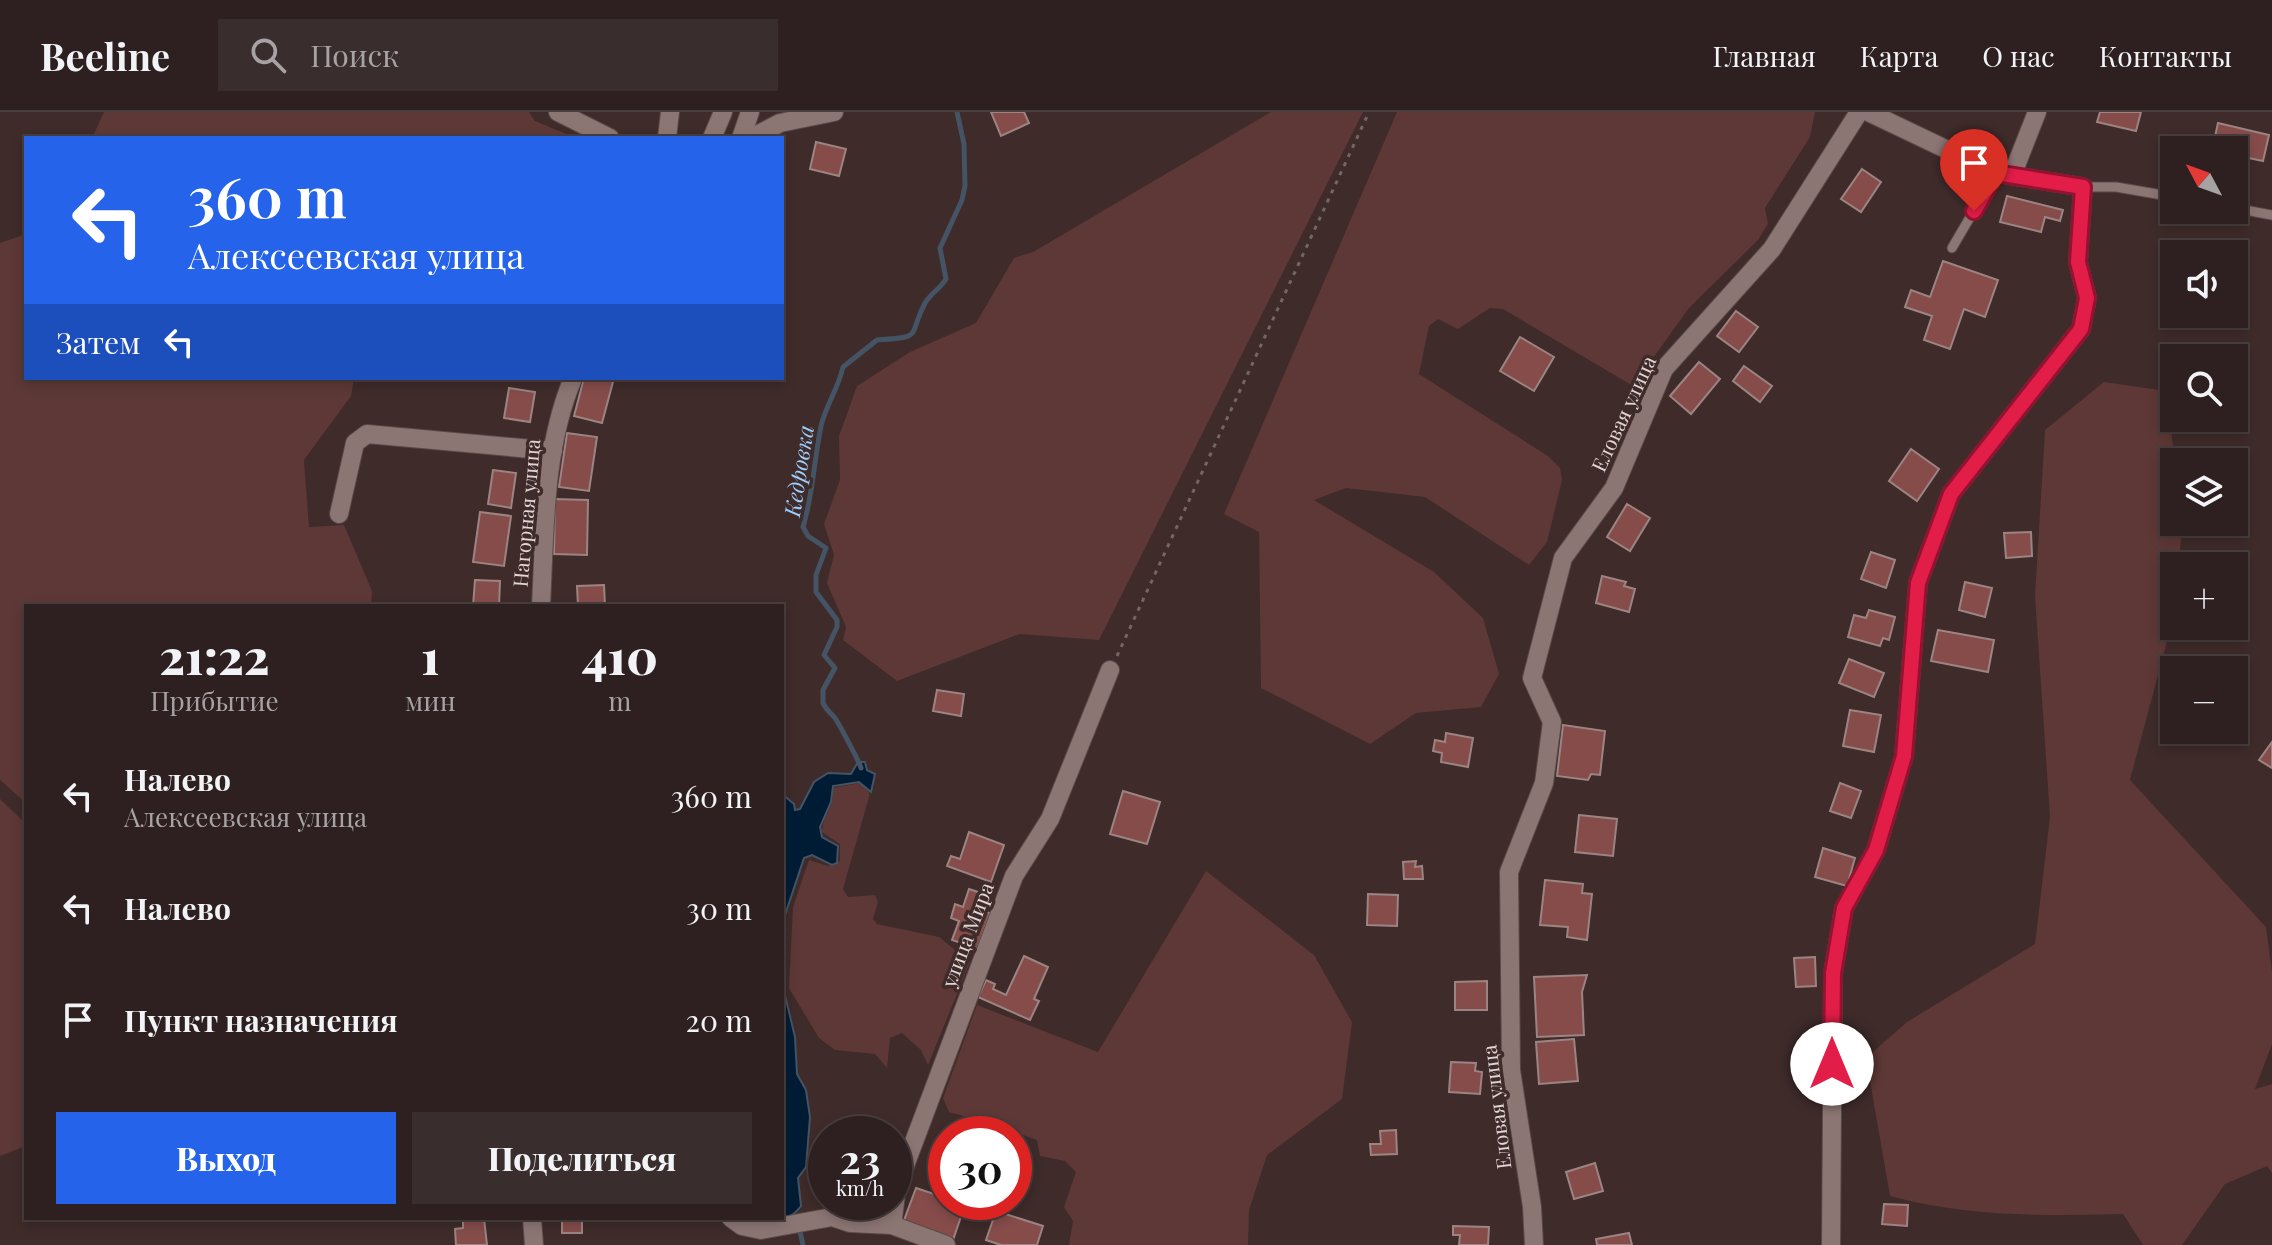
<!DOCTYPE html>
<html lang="ru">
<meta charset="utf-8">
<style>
:root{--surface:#2e2020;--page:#3a2d2d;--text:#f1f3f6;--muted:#a7a3a5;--line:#493e3e;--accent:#2563eb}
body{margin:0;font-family:"Playfair Display",serif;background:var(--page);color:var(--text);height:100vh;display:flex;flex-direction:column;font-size:30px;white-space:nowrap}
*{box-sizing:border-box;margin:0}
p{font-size:26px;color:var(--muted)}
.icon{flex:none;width:44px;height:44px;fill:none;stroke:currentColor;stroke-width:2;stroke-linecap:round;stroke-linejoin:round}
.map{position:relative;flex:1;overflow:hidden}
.side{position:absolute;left:24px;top:492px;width:760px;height:616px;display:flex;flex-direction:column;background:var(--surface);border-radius:0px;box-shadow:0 4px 12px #0003,0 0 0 2px var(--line)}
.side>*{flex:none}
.top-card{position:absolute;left:24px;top:24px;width:760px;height:244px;border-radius:0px;box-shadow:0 4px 12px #0003,0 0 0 2px var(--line);background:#2563eb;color:#fff;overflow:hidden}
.needle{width:52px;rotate:311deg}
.tools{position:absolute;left:2160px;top:24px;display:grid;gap:16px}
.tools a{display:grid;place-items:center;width:88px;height:88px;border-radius:0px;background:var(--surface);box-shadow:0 4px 12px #0003,0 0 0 2px var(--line);font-size:40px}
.speed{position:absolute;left:808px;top:1004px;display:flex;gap:16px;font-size:40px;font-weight:700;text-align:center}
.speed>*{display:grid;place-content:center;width:104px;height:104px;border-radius:50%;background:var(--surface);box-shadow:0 4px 12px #0003,0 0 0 2px var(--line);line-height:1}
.speed small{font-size:20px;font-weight:400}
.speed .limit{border:12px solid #d22;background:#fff;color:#111}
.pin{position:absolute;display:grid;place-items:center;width:68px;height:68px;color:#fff;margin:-82px -34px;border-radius:50% 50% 50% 0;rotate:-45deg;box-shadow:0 0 8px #0007}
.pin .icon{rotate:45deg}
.me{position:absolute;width:88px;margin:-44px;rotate:0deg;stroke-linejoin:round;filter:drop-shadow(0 0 6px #0008)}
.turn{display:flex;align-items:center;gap:28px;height:168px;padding:0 32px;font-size:36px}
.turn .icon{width:104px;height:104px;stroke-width:2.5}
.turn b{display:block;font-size:56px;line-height:68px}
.then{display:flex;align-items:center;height:76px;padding:0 32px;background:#0003;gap:16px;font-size:30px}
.eta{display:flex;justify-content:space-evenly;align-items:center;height:136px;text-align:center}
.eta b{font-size:48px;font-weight:800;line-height:56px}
.action{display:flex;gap:16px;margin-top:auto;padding:16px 32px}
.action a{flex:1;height:92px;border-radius:0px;background:var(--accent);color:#fff;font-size:32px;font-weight:800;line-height:92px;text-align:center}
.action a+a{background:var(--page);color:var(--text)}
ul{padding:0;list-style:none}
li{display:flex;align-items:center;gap:24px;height:112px;padding:0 32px}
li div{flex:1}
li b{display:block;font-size:30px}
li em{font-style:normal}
header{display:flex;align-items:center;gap:48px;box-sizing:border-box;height:112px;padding:0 40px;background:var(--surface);border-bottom:2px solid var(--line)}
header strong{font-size:38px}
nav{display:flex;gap:44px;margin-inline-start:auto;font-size:28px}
.search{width:560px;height:72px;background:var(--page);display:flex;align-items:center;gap:20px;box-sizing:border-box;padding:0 28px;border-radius:0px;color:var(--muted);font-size:30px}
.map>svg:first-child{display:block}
.green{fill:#5d3836}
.water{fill:#001c35;stroke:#445465;stroke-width:2}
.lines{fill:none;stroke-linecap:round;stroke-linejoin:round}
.stream{stroke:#445465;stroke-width:5}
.building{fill:#854c4a;stroke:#9b8482;stroke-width:2}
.service-casing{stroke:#594949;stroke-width:11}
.minor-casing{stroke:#594949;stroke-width:20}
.path{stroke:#766565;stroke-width:3;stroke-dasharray:4 6;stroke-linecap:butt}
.service{stroke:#8c7674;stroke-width:9}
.minor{stroke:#8c7674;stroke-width:18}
.route-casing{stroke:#92132f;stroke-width:20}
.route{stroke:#e11d48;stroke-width:14}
.labels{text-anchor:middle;stroke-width:7;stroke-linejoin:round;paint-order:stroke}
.street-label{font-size:20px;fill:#e2d5d5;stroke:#3e2b2a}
.water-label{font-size:22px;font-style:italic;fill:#9ccfff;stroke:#3e2b2a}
</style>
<header>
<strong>Beeline</strong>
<div class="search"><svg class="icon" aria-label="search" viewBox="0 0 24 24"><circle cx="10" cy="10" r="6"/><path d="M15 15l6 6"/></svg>Поиск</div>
<nav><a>Главная</a><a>Карта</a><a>О нас</a><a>Контакты</a></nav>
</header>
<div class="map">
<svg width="2272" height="1133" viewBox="0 0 2272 1133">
<rect width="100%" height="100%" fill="#3e2b2a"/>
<!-- green -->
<g class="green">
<path d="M104 0H529L535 9 576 26H92Z"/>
<path d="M1271 0H1363L1099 528 1019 522 897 569 843 528 846 515 827 471 834 443 824 412 840 368 839 324 857 274 910 240 976 211 1014 146 1033 140Z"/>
<path d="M1397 0H1815L1810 25 1765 96 1768 112 1758 128 1689 196 1633 274 1503 197 1490 196 1458 217 1438 207 1429 214 1419 262 1548 344 1560 356 1562 368 1547 430 1529 453 1425 385 1346 376 1314 388 1434 460 1483 506 1499 562 1481 595 1416 601 1370 632 1261 576 1259 420 1224 402Z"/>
<path d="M26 122V266H354L351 284 304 348 309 415 344 413 372 479 371 494H26V691L0 668V131Z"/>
<path d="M2104 270 2166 279 2175 350 2174 410H2182L2179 454H2174L2169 522 2130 668 2266 815 2272 860V932L2255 977 2272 972V1061L2267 1054 2225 1072 2182 1133H2143L2123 1102C2045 1104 1966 1105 1890 1084L1866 946 1907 910 2035 832 2050 705 2035 484 2045 318Z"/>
<path d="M860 671 869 680V685L843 777 848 785 875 783 878 790 873 807 877 812 939 825 970 850 928 953 921 938 902 921 890 926 887 956 875 942 835 938 819 926 789 876 793 795 809 748 828 754 840 749V732L822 720C823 702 834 698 833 676Z"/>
<path d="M0 687 26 712V1034L0 1044Z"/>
<path d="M1206 759 1314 843 1352 910 1342 987 1267 1043 1249 1098 1248 1133H1069L1073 1109 1064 1095 1076 1060 1065 1049 1040 1044 1037 1028 1020 1022 1014 1027V1022H1005V1011L1001 1006 991 1012 949 1000 943 986 977 893 1098 940Z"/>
</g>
<!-- water -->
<path class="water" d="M858 650H865L867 658 875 662 871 680 859 670 833 674 831 690 820 715 822 725 838 734 837 751 832 753 812 743 804 746 785 803 783 875 795 925 797 962 806 978 810 1005 806 1055 798 1066 801 1094C788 1112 766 1111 747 1106H782V682L794 692 795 698 800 697 814 670 828 661 851 662Z"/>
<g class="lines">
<!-- stream -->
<g class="stream">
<path d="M861 656C860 651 838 610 835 606 830 600 826 598 823 591V578L835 556 824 543 837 515V508L816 480V463L826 436 808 424 803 415C813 382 814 348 821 314 826 293 838 277 843 255L877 228C925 225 907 225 925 191 931 181 940 177 946 167L940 136 962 88 965 74 964 32 957 0"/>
<path d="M800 1119 803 1133"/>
</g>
</g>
<!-- building -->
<g class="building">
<path d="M991 0H1024L1029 11 1001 24Z"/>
<path d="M2100 0H2141L2136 19 2097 10Z"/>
<path d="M2218 11 2269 23 2263 49 2244 45 2241 59 2234 58V38H2212Z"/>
<path d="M816 30 846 37 839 64 810 57Z"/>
<path d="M1862 57 1881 70 1861 100 1841 87Z"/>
<path d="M2007 84 2063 98 2060 109 2045 105 2041 120 2000 110Z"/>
<path d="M1943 149 1998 168 1985 205 1964 197 1950 237 1924 228 1932 204 1905 195 1911 178 1930 185Z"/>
<path d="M1736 199 1758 215 1739 240 1717 224Z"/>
<path d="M1520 225 1554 245 1534 279 1500 259Z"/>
<path d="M1699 250 1720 267 1691 302 1670 284Z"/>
<path d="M1744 254 1772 274 1760 290 1733 269Z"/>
<path d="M584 266H614L602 311 574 304Z"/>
<path d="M509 276 535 280 530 310 504 306Z"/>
<path d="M567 321 597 325 589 379 559 375Z"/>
<path d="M1911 337 1939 357 1917 389 1889 369Z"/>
<path d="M493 358 516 361 511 396 488 392Z"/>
<path d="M555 387 588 388 587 443 554 442Z"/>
<path d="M1627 392 1650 406 1630 439 1607 425Z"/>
<path d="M480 400 511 404 504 454 473 450Z"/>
<path d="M2031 420 2032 444 2006 446 2004 421Z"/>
<path d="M1871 440 1895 448 1886 476 1861 467Z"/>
<path d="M1602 464 1626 470 1624 474 1635 477 1629 500 1596 491Z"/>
<path d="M475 468 500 469 499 494H473Z"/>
<path d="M1965 470 1992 476 1985 505 1959 498Z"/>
<path d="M604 473 605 494H578L577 474Z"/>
<path d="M1869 498 1895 505 1889 528 1883 526 1880 534 1848 525 1854 503 1866 506Z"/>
<path d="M1938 518 1994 528 1988 560 1931 549Z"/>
<path d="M1849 547 1884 561 1874 585 1839 571Z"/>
<path d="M937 578 964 582 961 604 933 599Z"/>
<path d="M1850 598 1881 603 1874 640 1843 634Z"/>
<path d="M1563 613 1605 619 1600 663 1591 662 1588 668 1557 664Z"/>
<path d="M1446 621 1473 626 1468 655 1441 650 1442 641 1433 639 1435 628 1445 630Z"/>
<path d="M2272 630V656L2259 648Z"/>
<path d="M1840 671 1861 679 1851 706 1830 699Z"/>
<path d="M1123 679 1160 690 1147 732 1110 722Z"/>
<path d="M1579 703 1617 707 1613 744 1575 740Z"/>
<path d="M969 720 1004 733 991 770 947 754 951 744 960 747Z"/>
<path d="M1823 736 1855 746 1847 774 1815 765Z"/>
<path d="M1416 749 1415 755 1422 754 1423 767H1404L1403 750Z"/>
<path d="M1545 768 1583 772 1582 781 1592 782 1587 828 1567 825 1568 815 1540 813Z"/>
<path d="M969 777 990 784 985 800 990 801 977 837 952 828 959 809 951 806 955 792 963 795Z"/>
<path d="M1368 782 1398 783 1397 814 1367 813Z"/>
<path d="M1024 844 1048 855 1034 887 1039 889 1030 908 978 885 986 868 995 872 993 877 1006 883Z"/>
<path d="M1815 845 1816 874 1796 875 1794 846Z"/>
<path d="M1587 863 1582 880 1584 923 1537 925 1534 865Z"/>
<path d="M1487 869V898H1455V870Z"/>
<path d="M1574 927 1578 969 1539 972 1536 930Z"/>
<path d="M1451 950 1476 951 1475 959 1482 960 1480 982 1449 980Z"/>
<path d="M1396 1018 1397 1042 1371 1043 1370 1032H1381L1380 1019Z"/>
<path d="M1595 1051 1603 1079 1574 1087 1566 1060Z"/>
<path d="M916 1076 943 1085 946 1077V1090H966L953 1128 903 1111Z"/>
<path d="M836 1090H881L876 1107 835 1094Z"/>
<path d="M1884 1092 1908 1093 1907 1114 1882 1112Z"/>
<path d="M996 1099 1043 1114 1037 1133H1001L986 1128Z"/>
<path d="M463 1106H484L487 1133H456L455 1117 463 1116Z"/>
<rect x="562" y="1106" width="20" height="15"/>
<path d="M1453 1114 1489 1115 1488 1133H1459L1460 1123H1453Z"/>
<path d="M1629 1121 1632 1133H1597L1596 1127Z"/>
</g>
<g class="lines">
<!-- service casing -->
<g class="service-casing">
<g id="service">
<path d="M2083 75H2116L2174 85"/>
<path d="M2234 96 2272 103"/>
<path d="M1952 136 1996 61"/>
</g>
</g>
<!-- minor casing -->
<g class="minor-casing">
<g id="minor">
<path d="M558 0 610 26"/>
<path d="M667 26 670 0"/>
<path d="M712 26 723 0"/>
<path d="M741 26 750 0"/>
<path d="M751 26 780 11 834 0"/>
<path d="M2013 61 2037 0"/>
<path d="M339 402 355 331 367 322 553 339"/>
<path d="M541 494C545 418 543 338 573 266"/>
<path d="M532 1106 534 1133"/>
<path d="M731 1106 742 1114 761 1118 832 1105 850 1111 892 1113 946 1133"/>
<path d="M892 1113 896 1083 906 1051 1014 764 1050 707 1110 558"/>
<path d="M1534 1133 1532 1095 1511 958 1509 760 1544 671 1552 610 1532 566 1563 446 1614 376 1664 257 1772 137 1859 0"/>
<path d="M1831 1133 1833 861 1844 796 1876 738 1904 644 1918 471 1951 382 2081 217 2087 186 2078 150 2083 75 1996 61 1868 0"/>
</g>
</g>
<!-- path -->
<path class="path" d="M1117 544 1369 0"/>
<!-- service -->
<use href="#service" class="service"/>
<!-- minor -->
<use href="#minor" class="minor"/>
</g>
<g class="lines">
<!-- route casing -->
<g class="route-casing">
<path id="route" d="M1832 952 1833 861 1844 796 1876 738 1904 644 1918 471 1951 382 2081 217 2087 186 2078 150 2083 75 1996 61 1974 99"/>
</g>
<!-- route -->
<use href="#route" class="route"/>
</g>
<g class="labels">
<!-- street labels -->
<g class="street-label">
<text transform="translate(1624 302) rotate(-65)" y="7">Еловая улица</text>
<text transform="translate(527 401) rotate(-85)" y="7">Нагорная улица</text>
<text transform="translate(968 823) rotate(-69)" y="7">улица Мира</text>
<text transform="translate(1497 995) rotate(-97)" y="7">Еловая улица</text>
</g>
<!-- water labels -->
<g class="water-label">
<text transform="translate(799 359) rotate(-81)" y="8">Кедровка</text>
</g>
</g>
</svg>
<div class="tools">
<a><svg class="needle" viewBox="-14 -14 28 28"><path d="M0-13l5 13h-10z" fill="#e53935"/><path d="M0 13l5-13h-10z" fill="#a7a3a5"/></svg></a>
<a><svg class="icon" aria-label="sound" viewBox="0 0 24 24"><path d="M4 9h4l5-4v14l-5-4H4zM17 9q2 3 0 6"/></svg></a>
<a><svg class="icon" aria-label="search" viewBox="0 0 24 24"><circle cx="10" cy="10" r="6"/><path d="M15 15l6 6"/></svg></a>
<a><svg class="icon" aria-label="layers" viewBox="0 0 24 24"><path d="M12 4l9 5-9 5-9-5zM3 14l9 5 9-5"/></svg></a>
<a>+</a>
<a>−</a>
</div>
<div class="speed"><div>23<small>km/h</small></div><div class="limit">30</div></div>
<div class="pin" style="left:1974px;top:99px;background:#d93025"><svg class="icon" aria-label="arrive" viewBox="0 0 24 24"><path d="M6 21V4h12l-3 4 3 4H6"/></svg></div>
<svg class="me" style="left:1832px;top:952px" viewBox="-20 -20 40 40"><circle r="19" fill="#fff"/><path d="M0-13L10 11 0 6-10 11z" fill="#e11d48"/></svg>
<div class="top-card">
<div class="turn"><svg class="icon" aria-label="left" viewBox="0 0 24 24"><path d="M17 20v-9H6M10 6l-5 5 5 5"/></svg><div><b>360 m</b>Алексеевская улица</div></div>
<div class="then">Затем<svg class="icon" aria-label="left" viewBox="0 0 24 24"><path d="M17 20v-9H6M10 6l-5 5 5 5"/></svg></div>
</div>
<section class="side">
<div class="eta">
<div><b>21:22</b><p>Прибытие</p></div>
<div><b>1</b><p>мин</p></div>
<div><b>410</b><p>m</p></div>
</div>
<ul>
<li><svg class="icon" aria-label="left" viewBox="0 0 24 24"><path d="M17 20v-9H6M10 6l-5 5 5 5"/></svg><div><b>Налево</b><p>Алексеевская улица</p></div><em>360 m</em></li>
<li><svg class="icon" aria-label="left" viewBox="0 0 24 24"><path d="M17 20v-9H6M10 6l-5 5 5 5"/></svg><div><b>Налево</b></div><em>30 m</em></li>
<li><svg class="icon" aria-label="arrive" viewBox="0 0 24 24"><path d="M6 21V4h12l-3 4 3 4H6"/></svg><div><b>Пункт назначения</b></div><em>20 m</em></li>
</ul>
<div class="action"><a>Выход</a><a>Поделиться</a></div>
</section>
</div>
